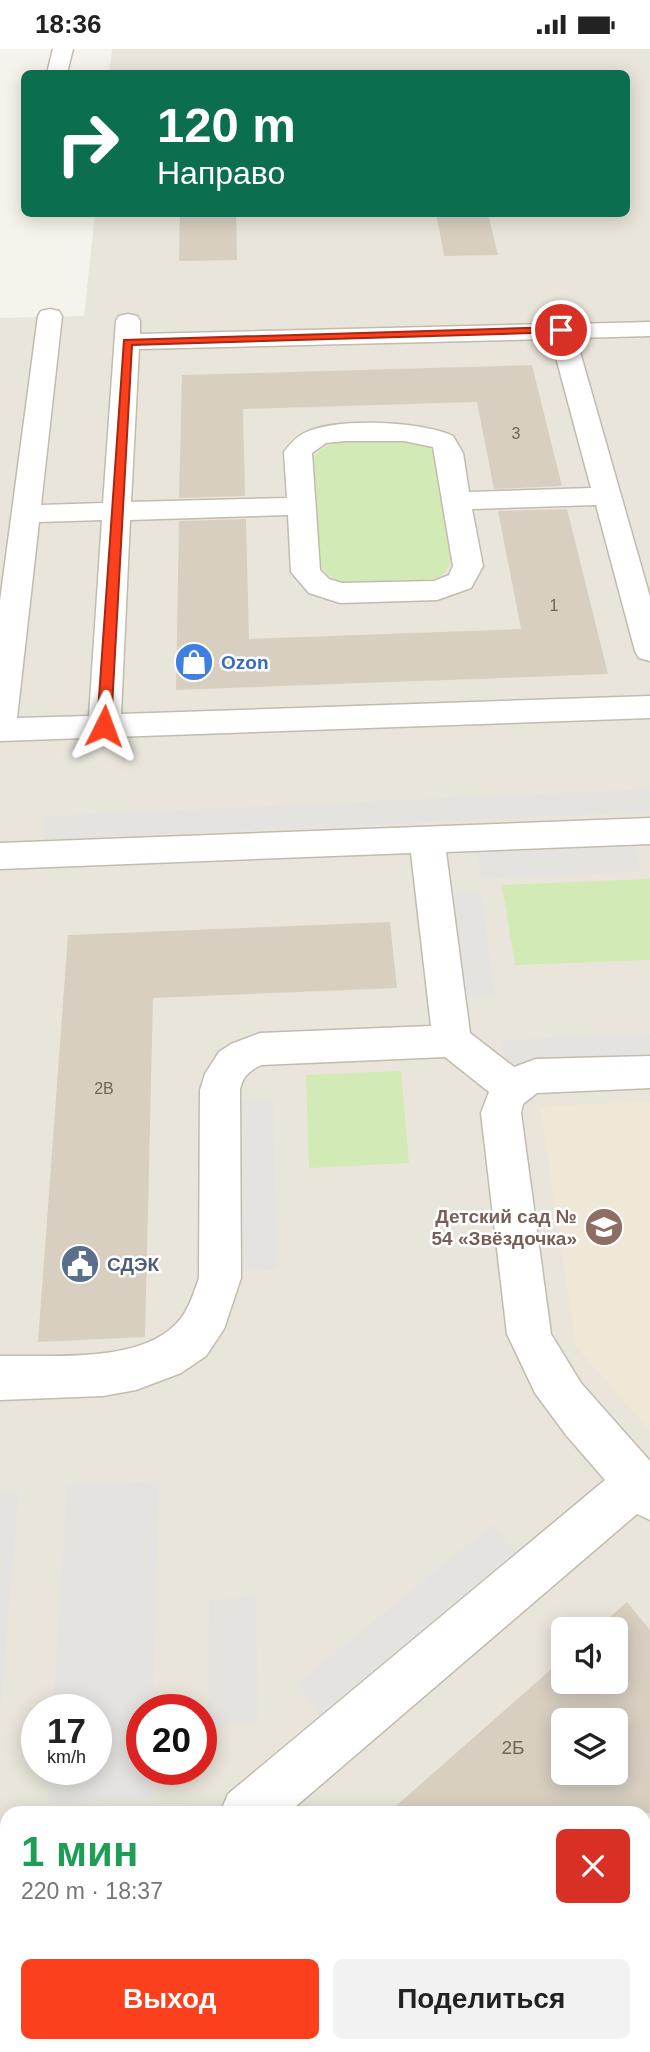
<!DOCTYPE html>
<html lang="ru">
<meta charset="utf-8">
<style>
:root{--surface:#fff;--page:#f2f2f2;--text:#222;--muted:#767676;--accent:#fc3f1d}
body{margin:0;font-family:Arial,sans-serif;background:var(--page);color:var(--text);height:100vh;display:flex;flex-direction:column;font-size:26px;white-space:nowrap}
*{box-sizing:border-box;margin:0}
p{font-size:23px;color:var(--muted)}
.icon{flex:none;width:38px;height:38px;fill:none;stroke:currentColor;stroke-width:2;stroke-linecap:round;stroke-linejoin:round}
.map{position:relative;flex:1;overflow:hidden}
.panel{position:absolute;left:0px;top:1757px;width:651px;height:247px;display:flex;flex-direction:column;background:var(--surface);border-radius:21px 21px 0 0;box-shadow:0 4px 18px #0003}
.panel>*{flex:none}
.banner{position:absolute;left:21px;top:21px;width:609px;height:147px;border-radius:10px;box-shadow:0 4px 18px #0003;background:#0b6e4f;color:#fff;overflow:hidden}
.buttons{position:absolute;left:551px;top:1568px;display:grid;gap:14px}
.buttons a{display:grid;place-items:center;width:77px;height:77px;border-radius:10px;background:var(--surface);box-shadow:0 4px 18px #0003;font-size:35px}
.speed{position:absolute;left:21px;top:1645px;display:flex;gap:14px;font-size:35px;font-weight:700;text-align:center}
.speed>*{display:grid;place-content:center;width:91px;height:91px;border-radius:50%;background:var(--surface);box-shadow:0 4px 18px #0003;line-height:1}
.speed small{font-size:18px;font-weight:400}
.speed .limit{border:10px solid #d22;background:#fff;color:#111}
.pin{position:absolute;display:grid;place-items:center;width:60px;height:60px;color:#fff;margin:-30px;border:4px solid #fff;border-radius:50%;box-shadow:0 2px 7px #0007}
.me{position:absolute;width:77px;margin:-38px;rotate:3deg;stroke-linejoin:round;filter:drop-shadow(0 0 5px #0008)}
.turn{display:flex;align-items:center;gap:24px;height:147px;padding:0 21px;font-size:32px}
.turn .icon{width:91px;height:91px;stroke-width:2.5}
.turn b{display:block;font-size:49px;line-height:60px}
.round{display:grid;place-items:center;flex:none;width:74px;height:74px;border-radius:10px;background:var(--page)}
.overview{display:flex;align-items:center;justify-content:space-between;height:119px;padding:0 21px}
h1{font-size:42px;font-weight:600;line-height:52px;color:#1e9e55}
.button{display:flex;gap:14px;margin-top:auto;padding:14px 21px}
.button a{flex:1;height:80px;border-radius:10px;background:var(--accent);color:#fff;font-size:28px;font-weight:600;line-height:80px;text-align:center}
.button a+a{background:var(--page);color:var(--text)}
.status{display:flex;justify-content:space-between;align-items:center;height:49px;padding:0 35px;background:var(--surface);direction:ltr}
.status svg{height:19px;fill:currentColor}
.map>svg:first-child{display:block}
.residential{fill:#eae5da;fill-rule:evenodd}
.education{fill:#efe8d6}
.green{fill:#d2eab5}
.parking{fill:#e5e3e0}
.building{fill:#d8cfc1;fill-rule:evenodd}
.lines{fill:none;stroke-linecap:round;stroke-linejoin:round}
.minor-casing{stroke:#c2bbae;stroke-width:3}
.minor{fill:#fff;fill-rule:evenodd}
.route{fill:#fc3f1d;stroke:#a42913;stroke-width:2}
.labels{text-anchor:middle;stroke-width:5;stroke-linejoin:round;paint-order:stroke}
.number-label{font-size:16px;fill:#6e675b}
.shop-label{font-size:19px;font-weight:bold;fill:#366cbe;stroke:#fff;text-anchor:start}
.education-label{font-size:19px;font-weight:bold;fill:#785e54;stroke:#fff;text-anchor:end}
.service-label{font-size:19px;font-weight:bold;fill:#4e5e75;stroke:#fff;text-anchor:start}
.near-number-label{font-size:19px;fill:#6e675b}
</style>
<div class="status"><b>18:36</b><svg viewBox="0 0 49 12"><path d="M0 12V9h3v3zM5 12V6h3v6zM10 12V3h3v9zM15 12V0h3v12zM26 1h20v11H26zM47 4h2v5h-2z"/></svg></div>
<div class="map">
<svg width="650" height="2003" viewBox="0 0 650 2003">
<rect width="100%" height="100%" fill="#f6f3ec"/>
<!-- residential -->
<path class="residential" d="M112 0H650V2003H0V269L84 267 95 165 626 164V24H109ZM564 1580H616V1633H564ZM37 1661H96V1720H37ZM142 1661H201V1720H142ZM564 1671H616V1724H564ZM7 1764H644V1997H7Z"/>
<!-- education -->
<path class="education" d="M650 1053V1382L576 1298 540 1057Z"/>
<!-- green -->
<g class="green">
<path d="M402 390 426 395 432 401 451 512C449 518 447 522 442 526 428 537 360 539 342 533 333 530 326 525 321 516L313 411C326 383 376 391 402 390Z"/>
<path d="M650 830V911L515 916 502 836Z"/>
<path d="M401 1022 409 1114 309 1119 306 1026Z"/>
<path d="M644 1951 650 1960V2003H574L580 1997H644Z"/>
</g>
<!-- parking -->
<g class="parking">
<path d="M650 740V763L43 791 45 767Z"/>
<path d="M635 798 641 823 481 830 477 804Z"/>
<path d="M481 844 495 946 459 947 446 845Z"/>
<path d="M650 985V1013L506 1019 502 991Z"/>
<path d="M273 1051 277 1221 236 1222 234 1053Z"/>
<path d="M159 1432 153 1661H142V1720H152L151 1749 47 1754 49 1720H96V1661H53L67 1436Z"/>
<path d="M19 1441 0 1670V1442Z"/>
<path d="M493 1475 520 1510 324 1674 298 1634Z"/>
<path d="M256 1548 258 1674 208 1677 209 1551Z"/>
</g>
<!-- building -->
<g class="building">
<path d="M180 164H236L237 211 179 212Z"/>
<path d="M436 164H488L498 206 444 207Z"/>
<path d="M532 316 562 437 494 440 477 353 243 360 245 447 179 449 182 326Z"/>
<path d="M567 460 608 625 176 641 179 472 246 470 249 590 521 580 498 462Z"/>
<path d="M390 873 397 939 153 949 145 1288 38 1293 68 886Z"/>
<path d="M627 1553 650 1581V1764H388L564 1609V1633H616V1580H596ZM564 1671H616V1724H564Z"/>
</g>
<g class="lines">
<!-- minor casing -->
<g class="minor-casing">
<g id="minor">
<path d="M53 0H73L67 24H47Z"/>
<path d="M557 258 566 260 572 275 650 273V287L576 289 650 548V612L639 609 635 602 596 456 472 460 483 517 471 539 437 551 340 554 309 544 291 523 288 466 130 471 121 665 650 647V669L0 692V552L38 267 41 262 50 260 59 262 62 267 41 456 103 454 116 272 119 267 128 265 137 267 140 272V285L548 275 545 265 548 260ZM551 290 591 439 469 443 463 404 453 387C422 372 336 368 304 384 295 389 290 395 284 403L287 449 131 453 139 300ZM345 392H404L433 398 453 517 449 526 434 532 342 534 329 530 320 521 312 404 326 394ZM102 471 89 667 17 669 39 473Z"/>
<path d="M650 769V795L446 803 470 984 514 1018 536 1010 650 1007V1039L537 1044 523 1055 521 1064 551 1285 581 1334 650 1412V1471L637 1465 288 1764H220L228 1745 605 1431 566 1386 535 1344 507 1285 481 1064 489 1043 445 1008 261 1016C249 1022 242 1028 240 1041L241 1229 224 1280 206 1307 181 1324 136 1341 103 1347 0 1351V1307C51 1306 135 1314 174 1277 188 1264 193 1246 199 1229L200 1041 205 1025 219 1003 231 995 260 984 431 977 411 804 0 820V794Z"/>
<path d="M644 1872 650 1874V1930L644 1928Z"/>
<path d="M7 1938V1997H12L0 2002V1941Z"/>
<path d="M483 1997H545L542 2003H480Z"/>
</g>
</g>
<!-- minor -->
<use href="#minor" class="minor"/>
</g>
<!-- route -->
<path class="route" d="M561 278 565 279V283L132 296 111 677 109 681H99L97 677 124 291Z"/>
<!-- icons -->
<defs>
<g id="shop-disc" transform="scale(2.0125)"><circle r="9.5" fill="#3f7fe0" stroke="#fff"/><path d="M-5-2.5h2.3a2.7 3.5 0 0 1 5.4 0H5L5.5 6h-11ZM-1.5-2.5h3a1.5 2.3 0 0 0-3 0Z" fill="#fff"/></g>
<g id="school-disc" transform="scale(2.0125)"><circle r="9.5" fill="#8d6e63" stroke="#fff"/><path d="M0-5L7-2L0 1L-7-2ZM-4 1L0 2.5L4 1V4Q0 6-4 4Z" fill="#fff"/></g>
<g id="civic-disc" transform="scale(2.0125)"><circle r="9.5" fill="#5c6f8a" stroke="#fff"/><path d="M-.6-6.5H3V-4.5H.6V-3L4-1V1h2V6H-6V1h2V-1L-.6-3ZM-1.2 2.5V6h2.4V2.5Z" fill="#fff"/></g>
</defs>
<g fill-rule="evenodd">
<use href="#shop-disc" x="194" y="613"/>
<use href="#school-disc" x="604" y="1178"/>
<use href="#civic-disc" x="80" y="1215"/>
</g>
<g class="labels">
<!-- number labels -->
<g class="number-label">
<text x="516" y="390">3</text>
<text x="554" y="562">1</text>
<text x="104" y="1045">2В</text>
</g>
<!-- shop labels -->
<g class="shop-label">
<text x="221" y="620">Ozon</text>
</g>
<!-- education labels -->
<g class="education-label">
<text x="577" y="1174">Детский сад №<tspan x="577" dy="22">54 «Звёздочка»</tspan></text>
</g>
<!-- service labels -->
<g class="service-label">
<text x="107" y="1222">СДЭК</text>
</g>
<!-- near-number labels -->
<g class="near-number-label">
<text x="513" y="1705">2Б</text>
</g>
</g>
</svg>
<div class="buttons">
<a><svg class="icon" aria-label="sound" viewBox="0 0 24 24"><path d="M4 9h4l5-4v14l-5-4H4zM17 9q2 3 0 6"/></svg></a>
<a><svg class="icon" aria-label="layers" viewBox="0 0 24 24"><path d="M12 4l9 5-9 5-9-5zM3 14l9 5 9-5"/></svg></a>
</div>
<div class="speed"><div>17<small>km/h</small></div><div class="limit">20</div></div>
<div class="pin" style="left:561px;top:281px;background:#d93025"><svg class="icon" aria-label="arrive" viewBox="0 0 24 24"><path d="M6 21V4h12l-3 4 3 4H6"/></svg></div>
<svg class="me" style="left:104px;top:677px" viewBox="-20 -20 40 40"><path d="M0-17L14 15 0 8-14 15z" fill="#fc3f1d" stroke="#fff" stroke-width="4"/></svg>
<div class="banner">
<div class="turn"><svg class="icon" aria-label="right" viewBox="0 0 24 24"><path d="M7 20v-9h11M14 6l5 5-5 5"/></svg><div><b>120 m</b>Направо</div></div>
</div>
<section class="panel">
<div class="overview"><div><h1>1 мин</h1><p>220 m · 18:37</p></div><a class="round" style="background:#d93025;color:#fff"><svg class="icon" aria-label="close" viewBox="0 0 24 24"><path d="M6 6l12 12M18 6L6 18"/></svg></a></div>
<div class="button"><a>Выход</a><a>Поделиться</a></div>
</section>
</div>
